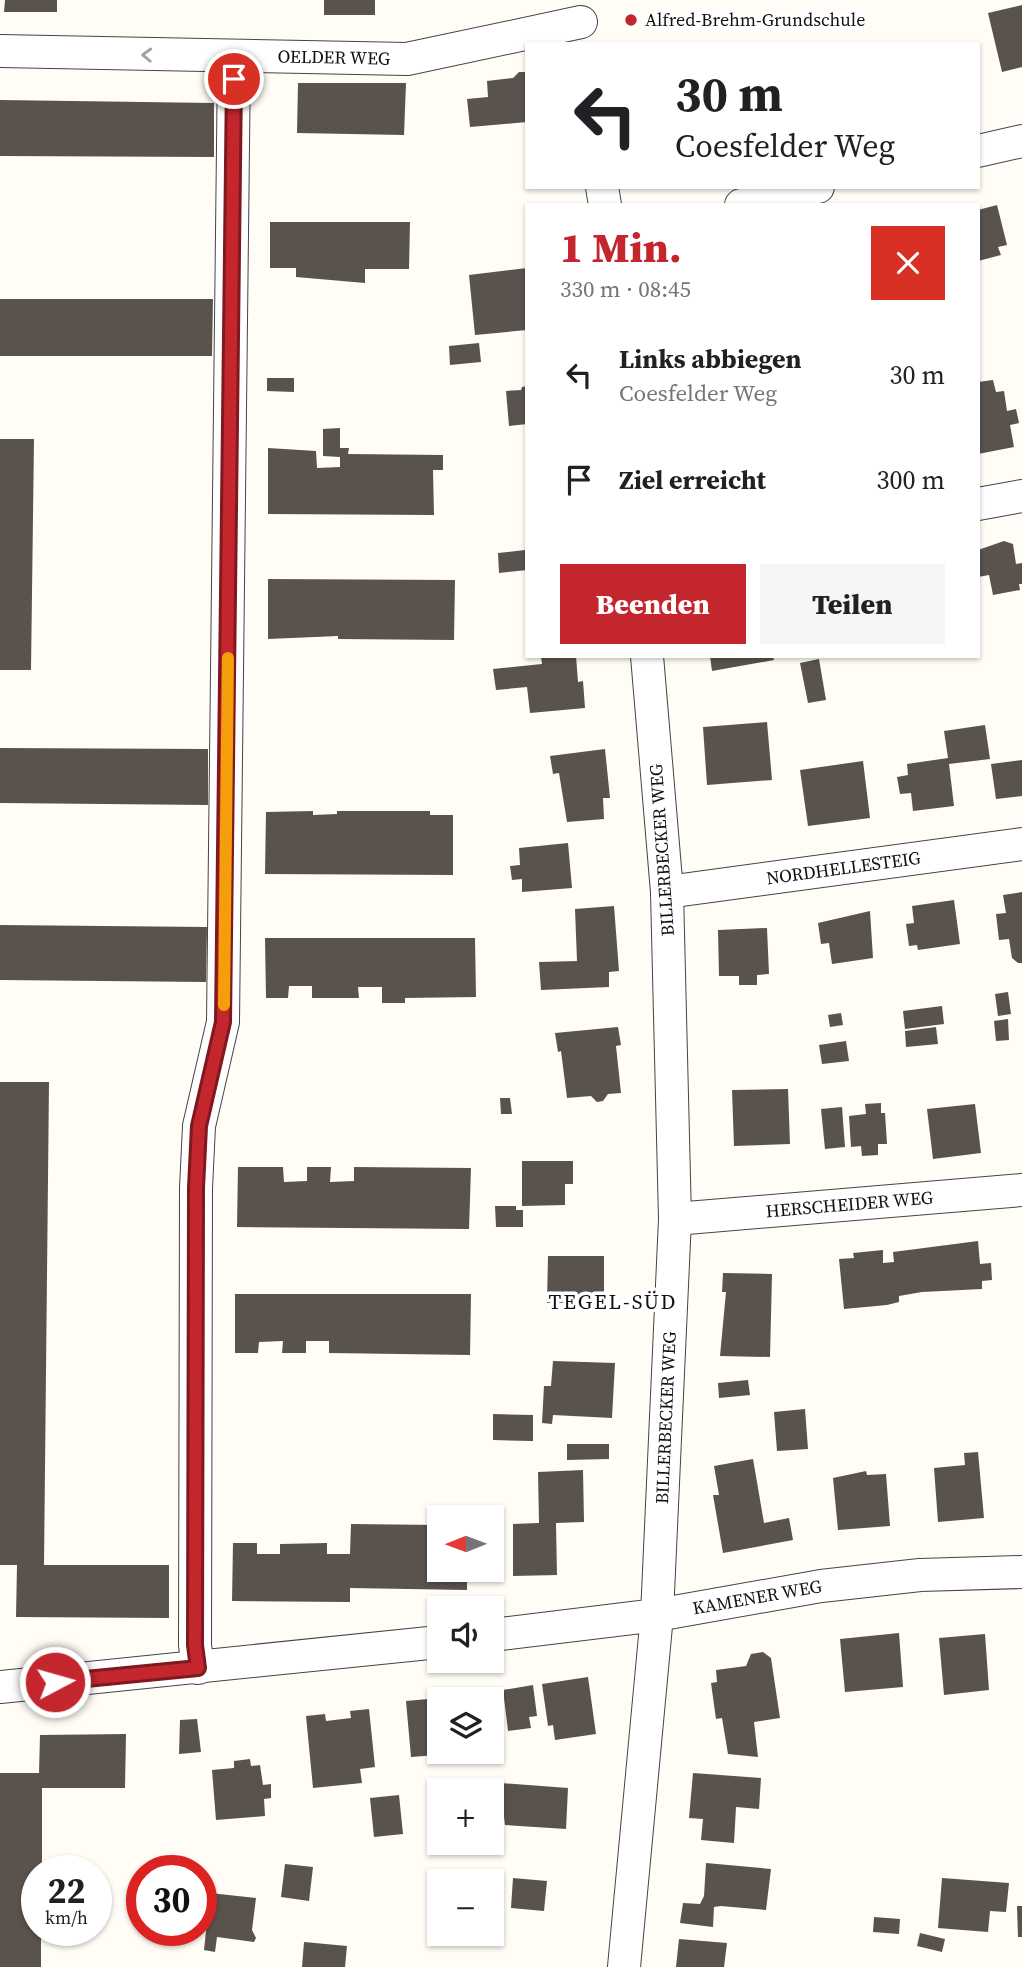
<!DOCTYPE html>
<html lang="de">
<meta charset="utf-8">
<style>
:root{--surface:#fff;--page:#f6f6f6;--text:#202124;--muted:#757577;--accent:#c4262e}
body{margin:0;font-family:"Source Serif 4",serif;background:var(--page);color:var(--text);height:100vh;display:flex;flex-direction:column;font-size:26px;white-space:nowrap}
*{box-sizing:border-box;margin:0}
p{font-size:23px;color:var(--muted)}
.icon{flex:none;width:38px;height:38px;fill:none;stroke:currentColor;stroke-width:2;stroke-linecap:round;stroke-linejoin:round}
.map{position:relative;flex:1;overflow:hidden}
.details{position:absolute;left:525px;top:203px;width:455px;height:455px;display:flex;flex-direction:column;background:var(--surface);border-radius:0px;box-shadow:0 2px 5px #0004}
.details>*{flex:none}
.guide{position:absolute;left:525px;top:42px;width:455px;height:147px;border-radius:0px;box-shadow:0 2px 5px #0004;background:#fff;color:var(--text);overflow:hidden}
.needle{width:46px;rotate:269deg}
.tools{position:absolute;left:427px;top:1505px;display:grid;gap:14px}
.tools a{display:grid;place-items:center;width:77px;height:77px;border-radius:0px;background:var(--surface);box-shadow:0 2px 5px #0004;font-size:35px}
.speed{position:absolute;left:21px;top:1855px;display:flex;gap:14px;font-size:35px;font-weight:700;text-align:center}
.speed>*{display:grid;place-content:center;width:91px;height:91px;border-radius:50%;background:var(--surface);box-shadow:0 2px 5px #0004;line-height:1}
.speed small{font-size:18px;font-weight:400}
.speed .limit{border:10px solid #d22;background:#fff;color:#111}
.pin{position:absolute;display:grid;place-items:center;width:60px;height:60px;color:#fff;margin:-30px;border:4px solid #fff;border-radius:50%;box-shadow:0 2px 7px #0007}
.me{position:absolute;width:77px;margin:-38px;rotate:84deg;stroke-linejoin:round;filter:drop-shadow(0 0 5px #0008)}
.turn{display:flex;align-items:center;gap:24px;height:147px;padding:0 35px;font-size:32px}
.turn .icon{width:91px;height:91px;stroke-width:2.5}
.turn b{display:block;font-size:49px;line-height:60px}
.round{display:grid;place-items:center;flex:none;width:74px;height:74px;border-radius:0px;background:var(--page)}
.overview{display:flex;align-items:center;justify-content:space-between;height:119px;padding:0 35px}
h1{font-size:42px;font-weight:800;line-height:52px;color:var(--accent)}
.primary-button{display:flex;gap:14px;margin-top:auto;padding:14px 35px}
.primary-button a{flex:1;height:80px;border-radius:0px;background:var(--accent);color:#fff;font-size:28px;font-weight:800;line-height:80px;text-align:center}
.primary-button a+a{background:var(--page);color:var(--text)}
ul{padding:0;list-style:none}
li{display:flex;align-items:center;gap:21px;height:105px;padding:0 35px}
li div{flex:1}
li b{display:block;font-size:26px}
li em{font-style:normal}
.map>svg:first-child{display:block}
.building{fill:#5a524d}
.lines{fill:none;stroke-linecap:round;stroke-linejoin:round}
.minor-casing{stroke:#444;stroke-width:34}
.minor{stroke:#fff;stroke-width:32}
.oneway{stroke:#a0a0a0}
.route-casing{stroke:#7f191e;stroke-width:18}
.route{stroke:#c4262e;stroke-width:12}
.slow{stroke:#f59e0b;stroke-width:12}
.poi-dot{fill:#c4262e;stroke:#fff;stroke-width:2.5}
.labels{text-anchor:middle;stroke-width:7;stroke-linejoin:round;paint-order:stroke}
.poi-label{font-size:18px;fill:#111;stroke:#fff;text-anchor:start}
.street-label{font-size:18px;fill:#111;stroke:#fff}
.quarter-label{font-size:21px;letter-spacing:2px;fill:#111;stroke:#fff}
</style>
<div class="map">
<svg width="1022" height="1967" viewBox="0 0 1022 1967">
<rect width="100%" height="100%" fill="#fffdf5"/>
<!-- building -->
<g class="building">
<path d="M5 0H57V12H4Z"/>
<rect x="324" y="0" width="51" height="15"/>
<path d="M1022 5V67L1002 72 988 13Z"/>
<path d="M519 72H527V122L470 127 467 99 488 97 487 81 513 78Z"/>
<path d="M298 83H406L404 135 297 133Z"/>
<path d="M0 100 214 103V157L0 156Z"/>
<path d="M997 205 1007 245 998 247 1001 255 978 261V210Z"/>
<path d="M270 222H410L409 269H365V283L296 277V268H270Z"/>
<path d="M527 268V330L475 335 469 275Z"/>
<path d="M0 299H213L212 356H0Z"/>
<path d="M479 343 481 362 450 365 449 346Z"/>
<path d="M267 378H294V392L267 391Z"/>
<path d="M993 380 996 392 1004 391 1007 411 1016 409 1019 423 1010 425 1014 447 978 454V382Z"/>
<path d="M527 386V424L509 426 506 391 521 390 522 387Z"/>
<path d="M340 428V448H349L348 454 443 455V470H433L434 515 268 514V448L316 451 317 468 340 467V457L323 456V429Z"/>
<path d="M0 439H34L31 670H0Z"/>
<path d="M1004 541 1013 544 1016 564 1022 563V584H1019L1020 590 993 595 989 575 978 577V550Z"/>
<path d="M525 550 527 570 499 573 498 553Z"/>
<path d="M268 579 455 580 454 640 338 639V636L268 639Z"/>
<path d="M541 656H576L578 682 583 681 585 708 530 713 527 687 496 690 493 669 542 664Z"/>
<path d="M710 656H773L774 660 712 671Z"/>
<path d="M819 659 826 700 808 703 800 663Z"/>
<path d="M767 722 772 780 707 785 703 727Z"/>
<path d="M985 725 990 759 949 764 954 806 913 811 911 793 900 794 897 777 908 775 907 764 948 758 944 731Z"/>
<path d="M0 748 208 749V805L0 803Z"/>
<path d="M605 749 610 798H603L604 819 567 822 559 773 553 774 550 756Z"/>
<path d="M1022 760V796L996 799 991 764Z"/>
<path d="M863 761 870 818 808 826 800 770Z"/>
<path d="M313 811V815L337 814V811H430V815H453V875L265 874 266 812Z"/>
<path d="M568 843 572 888 522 892V879L512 880 510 866 520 865 519 848Z"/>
<path d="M1022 892V963H1018L1012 958 1009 939 999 940 996 914 1006 913 1003 895Z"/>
<path d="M954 900 960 944 918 950 917 945 909 946 906 924 914 923 912 906Z"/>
<path d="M614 906 619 971 609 972V987L541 990 539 962 577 961 575 909Z"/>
<path d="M870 911 873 958 832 964 829 943 821 944 818 923Z"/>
<path d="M0 925 207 927 206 982 0 980Z"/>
<path d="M767 928 769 974 757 975V985H739V976H719L718 930Z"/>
<path d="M265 938H475L476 997 405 998V1003H382V987H358L359 998H312V986H289L288 998H266Z"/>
<path d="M1008 992 1011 1014 998 1016 995 994Z"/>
<path d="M942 1006 944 1024 905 1029 903 1011Z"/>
<path d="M841 1013 843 1025 830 1027 828 1015Z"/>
<path d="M1008 1019 1009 1040 996 1041 994 1021Z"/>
<path d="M618 1027 621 1045 616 1046 621 1093 608 1094 603 1101 597 1102 591 1096 567 1098 561 1051 558 1052 555 1033Z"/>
<path d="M936 1027 938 1044 906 1047 905 1031Z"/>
<path d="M846 1041 849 1061 822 1064 819 1045Z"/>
<path d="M0 1082H49L44 1565H169V1618L16 1617 17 1565H0Z"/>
<path d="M788 1089 790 1144 734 1146 732 1090Z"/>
<path d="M500 1098H510L512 1114H501Z"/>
<path d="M881 1103V1113H885L887 1144H878V1155L862 1156 861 1146 851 1147 849 1116 866 1114 865 1104Z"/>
<path d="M975 1104 981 1153 933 1159 927 1109Z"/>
<path d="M842 1107 845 1147 825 1149 821 1109Z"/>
<path d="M522 1161H573V1184H565V1205L522 1206Z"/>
<path d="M238 1167H283L284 1182 307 1181V1167H331L330 1182 354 1181V1167L471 1168 469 1229 237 1227Z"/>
<path d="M495 1206H516V1210H523V1227H496Z"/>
<path d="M978 1241 980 1264 991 1263 992 1280 982 1281V1289L922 1292 899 1296V1302L887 1305 844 1309 839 1259 854 1258 853 1253 883 1250V1263L894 1262 893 1252Z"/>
<path d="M548 1256H604V1303H547Z"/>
<path d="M723 1273 772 1274 770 1357 720 1356 726 1292H722Z"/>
<path d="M235 1294H471L470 1355 329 1353V1341H306V1353H282L283 1341 259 1342 258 1353H235Z"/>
<path d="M553 1361 615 1363 612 1418 553 1415 552 1424 542 1423 544 1386H551Z"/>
<path d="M748 1380 750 1395 719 1398 718 1383Z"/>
<path d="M805 1409 808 1449 777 1451 774 1412Z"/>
<path d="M493 1414 533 1415V1441L493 1440Z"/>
<path d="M567 1444H609V1459L567 1460Z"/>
<path d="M978 1452 984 1518 938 1522 934 1468 965 1465 964 1453Z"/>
<path d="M753 1459 764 1523 789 1518 793 1540 723 1553 713 1495H719L714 1466Z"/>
<path d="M583 1470 584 1522 556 1523 557 1575 513 1576V1524L539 1523 538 1472Z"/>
<path d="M866 1471 867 1475 886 1474 890 1526 838 1530 833 1478Z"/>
<path d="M351 1524 439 1525V1570H467V1590L350 1588V1602L232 1601 233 1543H257V1554H280V1544L327 1543V1554H350Z"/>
<path d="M899 1633 903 1687 845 1692 840 1639Z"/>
<path d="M985 1634 989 1690 944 1695 939 1638Z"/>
<path d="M763 1652 771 1658 780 1718 754 1722 758 1757 728 1754 722 1718 716 1719 711 1683 717 1682 716 1670 746 1666 751 1654Z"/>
<path d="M588 1677 596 1734 555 1740 553 1725 548 1726 542 1684Z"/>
<path d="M533 1685 537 1716 529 1717 531 1728 508 1731 503 1690Z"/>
<path d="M475 1695V1699H448V1697Z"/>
<path d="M439 1698V1752L450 1754 411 1757 406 1701Z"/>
<path d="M369 1709 375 1767 360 1769 362 1783 313 1788 306 1716 325 1714 326 1721 351 1718 350 1711Z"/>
<path d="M197 1719 201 1752 179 1754 180 1720Z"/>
<path d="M126 1734 125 1788H42V1871H37V1930H41V1967H0V1773H39L40 1735Z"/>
<path d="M250 1759 251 1766 260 1765 263 1785 271 1784V1798L264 1799 265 1816 216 1820 212 1770 234 1768V1761Z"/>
<path d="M693 1773 761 1778 759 1809 736 1807 734 1843 701 1840 703 1819 689 1818Z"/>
<path d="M500 1783 568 1788 566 1829 505 1825Z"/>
<path d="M399 1795 403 1834 374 1837 370 1798Z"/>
<path d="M706 1863 771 1869 766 1910 721 1906 714 1907 713 1927 680 1923 683 1903 700 1904 704 1896Z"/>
<path d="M285 1864 313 1867 309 1901 281 1897Z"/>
<path d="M513 1878 547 1881 544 1911 511 1908Z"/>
<path d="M942 1878 1009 1883 1006 1912 990 1911 988 1932 938 1928Z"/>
<path d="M210 1893 256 1898 252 1930 256 1938 254 1942 217 1937 215 1952 204 1950Z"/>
<path d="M1017 1906H1022V1937H1018Z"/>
<path d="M874 1917 900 1919 899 1934 873 1932Z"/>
<path d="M920 1933 945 1939 942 1952 917 1946Z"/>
<path d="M679 1939 727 1943 724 1967H676Z"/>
<path d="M304 1942 347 1946 345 1967H302Z"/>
</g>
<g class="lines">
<!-- minor casing -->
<g class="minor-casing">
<g id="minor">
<path id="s1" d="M0 51 407 59 581 22"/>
<path d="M978 151 1022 141"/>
<path d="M602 187 605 205"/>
<path d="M741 205 818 187"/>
<path d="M978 504 1022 496"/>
<path id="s2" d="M667 892 1022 844"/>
<path id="s3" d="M675 1219 1022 1190"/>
<path id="s4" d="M492 1635 657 1615 821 1586 920 1575 1022 1572"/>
<path d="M198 1668 195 1645 196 1188 199 1126 223 1022 234 58"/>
<path d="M0 1687 439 1642"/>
<path id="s5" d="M624 1967 657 1615 675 1219 667 892 647 656"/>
</g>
</g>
<!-- minor -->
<use href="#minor" class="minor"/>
</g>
<!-- one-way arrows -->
<defs><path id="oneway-chevron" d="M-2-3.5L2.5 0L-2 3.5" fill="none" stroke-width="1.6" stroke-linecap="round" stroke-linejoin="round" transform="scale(1.75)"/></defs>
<use class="oneway" href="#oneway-chevron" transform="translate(147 55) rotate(-178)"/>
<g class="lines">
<!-- route casing -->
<g class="route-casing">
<path id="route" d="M55 1682 198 1668 195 1645 196 1188 199 1126 223 1022 234 79"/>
</g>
<!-- route -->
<use href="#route" class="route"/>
<!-- slow -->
<path class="slow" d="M224 1005 228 658"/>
</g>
<!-- markers -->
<circle class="poi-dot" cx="631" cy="20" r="7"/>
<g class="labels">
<!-- poi labels -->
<g class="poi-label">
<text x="645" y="26">Alfred-Brehm-Grundschule</text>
</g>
<!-- street labels -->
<g class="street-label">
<text dy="6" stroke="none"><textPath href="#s1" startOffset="334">OELDER WEG</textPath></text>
<text transform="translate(662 850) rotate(-94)" y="6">BILLERBECKER WEG</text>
<text dy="6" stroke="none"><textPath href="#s2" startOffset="178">NORDHELLESTEIG</textPath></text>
<text dy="6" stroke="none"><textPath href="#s3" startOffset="175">HERSCHEIDER WEG</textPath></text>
<text dy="6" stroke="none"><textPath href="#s5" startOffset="551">BILLERBECKER WEG</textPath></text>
<text dy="6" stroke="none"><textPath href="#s4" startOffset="268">KAMENER WEG</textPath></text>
</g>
<!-- quarter labels -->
<g class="quarter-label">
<text x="613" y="1309">TEGEL-SÜD</text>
</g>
</g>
</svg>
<div class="tools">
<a><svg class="needle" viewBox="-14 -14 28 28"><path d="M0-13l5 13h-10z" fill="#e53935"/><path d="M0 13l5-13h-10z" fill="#757577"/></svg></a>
<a><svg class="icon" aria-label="sound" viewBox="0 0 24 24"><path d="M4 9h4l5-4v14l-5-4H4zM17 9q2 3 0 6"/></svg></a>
<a><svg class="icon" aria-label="layers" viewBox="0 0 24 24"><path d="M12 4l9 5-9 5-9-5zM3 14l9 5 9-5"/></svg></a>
<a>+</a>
<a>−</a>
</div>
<div class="speed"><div>22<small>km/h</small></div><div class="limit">30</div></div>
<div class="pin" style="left:234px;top:79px;background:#d93025"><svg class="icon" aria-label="arrive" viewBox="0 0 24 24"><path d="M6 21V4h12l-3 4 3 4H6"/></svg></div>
<svg class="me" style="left:55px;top:1682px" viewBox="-20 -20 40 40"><circle r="17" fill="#c4262e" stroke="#fff" stroke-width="3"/><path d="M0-11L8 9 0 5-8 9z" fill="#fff"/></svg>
<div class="guide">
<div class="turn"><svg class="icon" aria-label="left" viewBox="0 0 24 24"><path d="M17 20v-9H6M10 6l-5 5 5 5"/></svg><div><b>30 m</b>Coesfelder Weg</div></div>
</div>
<section class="details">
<div class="overview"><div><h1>1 Min.</h1><p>330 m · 08:45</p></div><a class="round" style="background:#d93025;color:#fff"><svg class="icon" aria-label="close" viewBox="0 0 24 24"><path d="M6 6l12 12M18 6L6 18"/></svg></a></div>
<ul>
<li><svg class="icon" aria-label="left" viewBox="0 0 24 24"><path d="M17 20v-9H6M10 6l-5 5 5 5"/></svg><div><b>Links abbiegen</b><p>Coesfelder Weg</p></div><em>30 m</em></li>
<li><svg class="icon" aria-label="arrive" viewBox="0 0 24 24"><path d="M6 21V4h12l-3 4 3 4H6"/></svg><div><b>Ziel erreicht</b></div><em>300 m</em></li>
</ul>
<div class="primary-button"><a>Beenden</a><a>Teilen</a></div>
</section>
</div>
